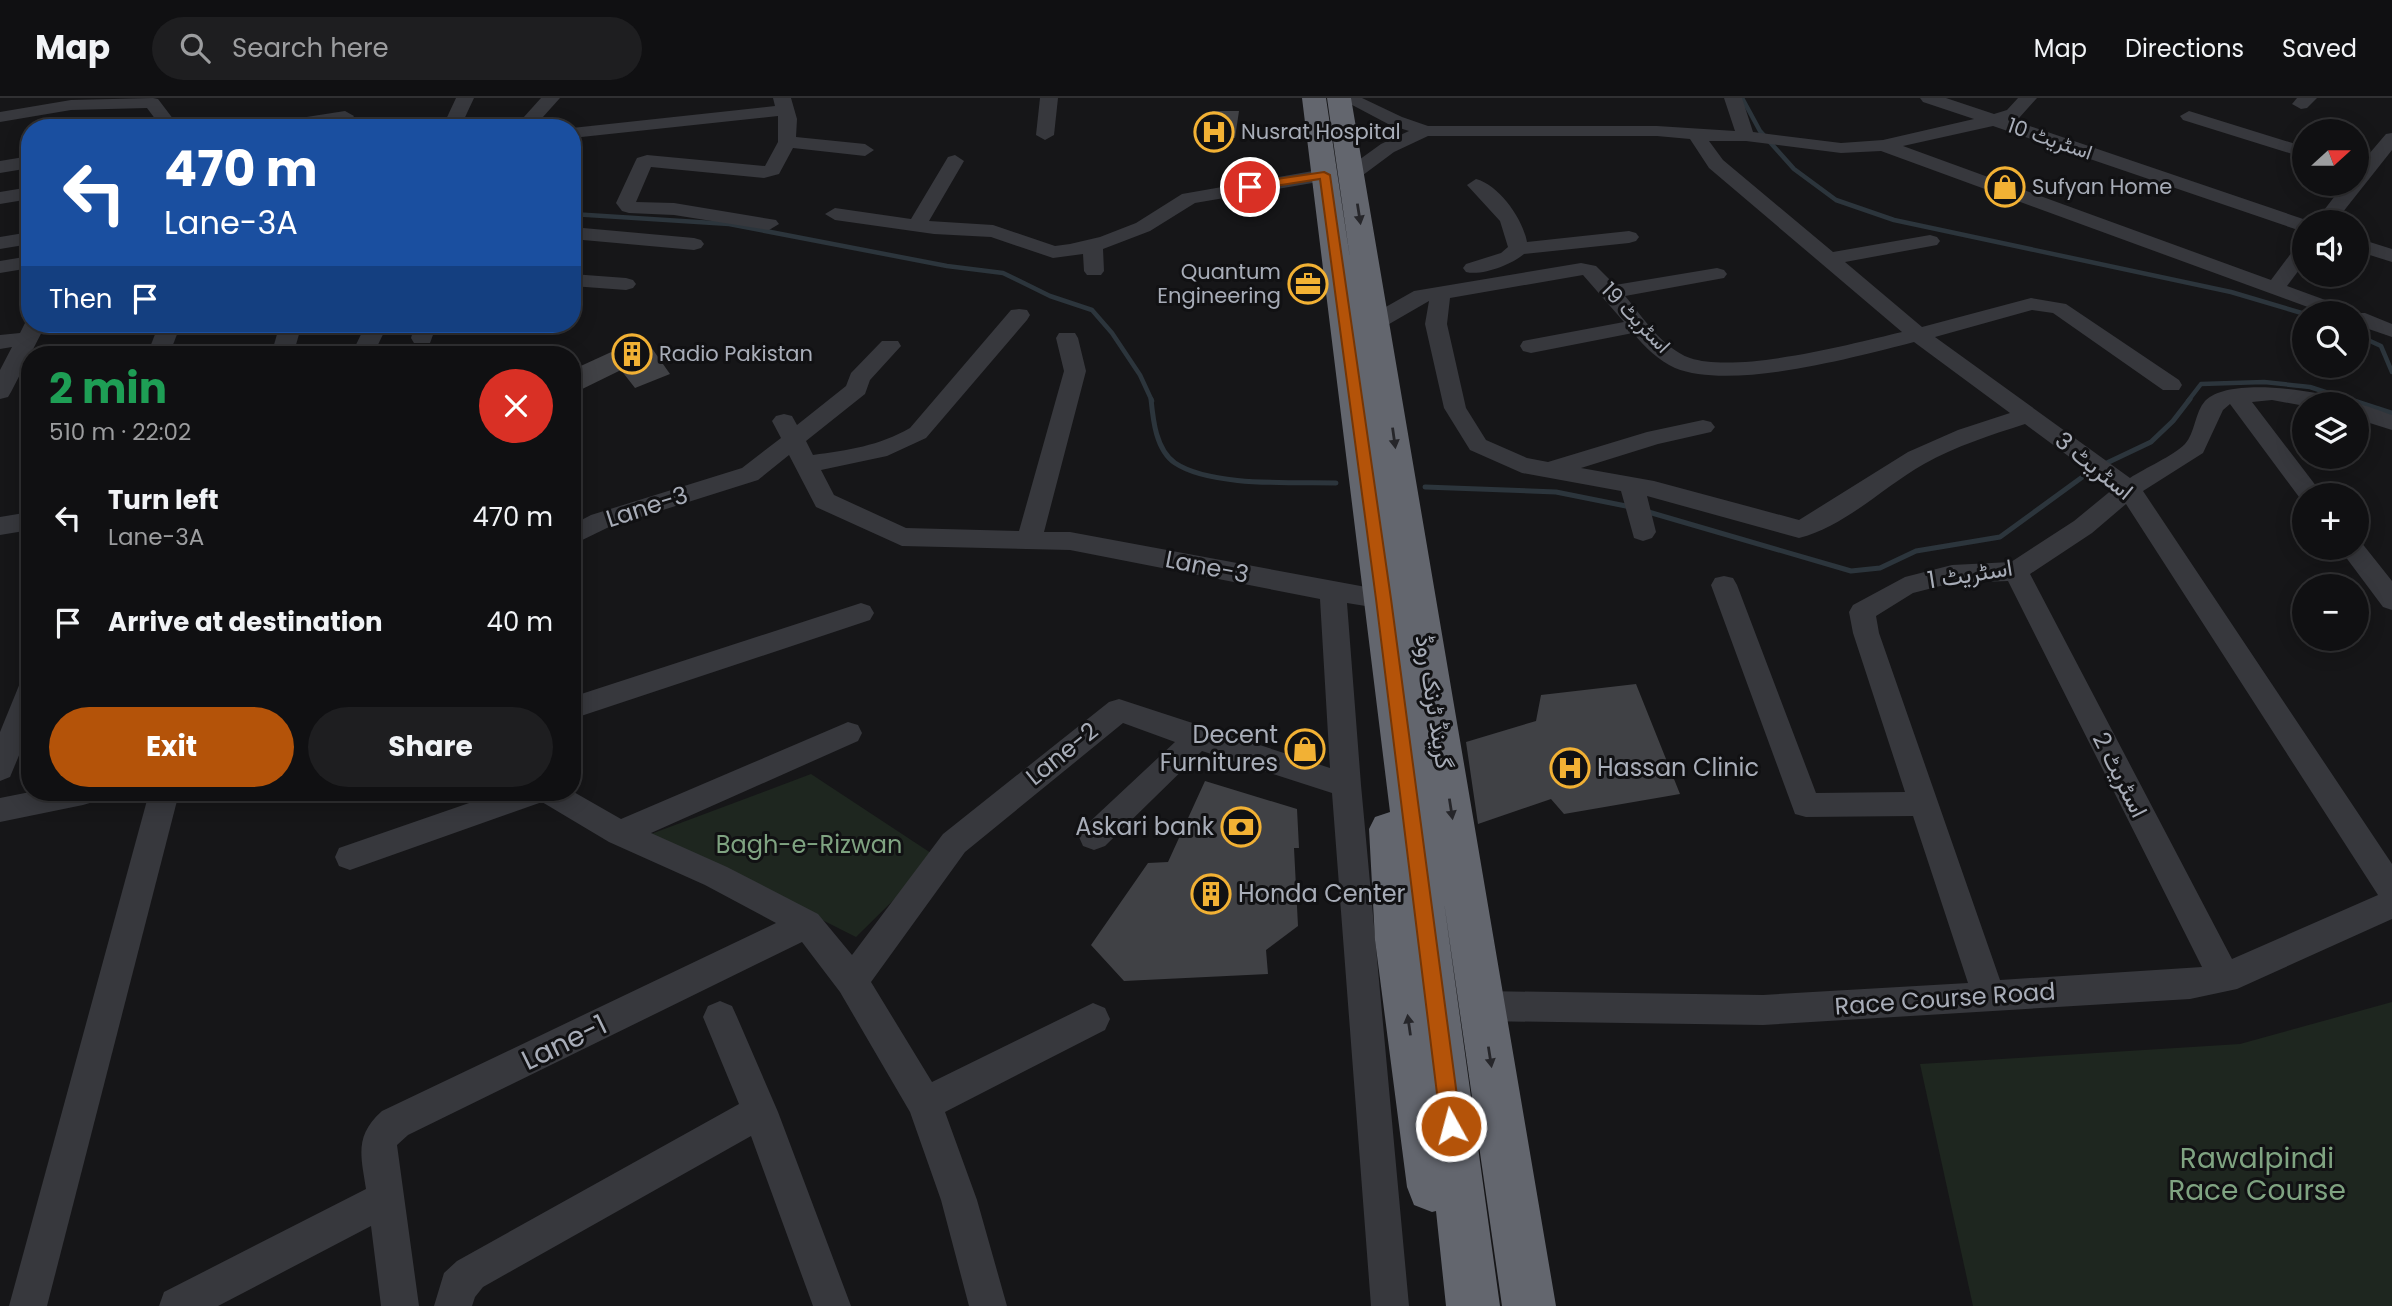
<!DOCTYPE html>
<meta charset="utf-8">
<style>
:root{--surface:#101012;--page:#1e1e20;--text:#f1f3f6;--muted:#9c9d9f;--line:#303032;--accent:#b45309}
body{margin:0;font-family:Poppins,Vazirmatn,sans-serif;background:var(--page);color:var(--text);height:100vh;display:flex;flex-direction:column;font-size:26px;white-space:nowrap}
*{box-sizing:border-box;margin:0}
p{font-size:23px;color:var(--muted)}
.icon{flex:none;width:38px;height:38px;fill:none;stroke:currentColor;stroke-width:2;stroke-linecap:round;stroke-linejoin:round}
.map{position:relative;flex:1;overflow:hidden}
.drawer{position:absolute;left:21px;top:248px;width:560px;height:455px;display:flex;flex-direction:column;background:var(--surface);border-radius:28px;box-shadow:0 4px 18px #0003,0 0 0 2px var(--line)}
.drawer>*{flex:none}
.hud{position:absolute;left:21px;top:21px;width:560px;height:214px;border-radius:28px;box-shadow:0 4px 18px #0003,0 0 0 2px var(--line);background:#1a4fa0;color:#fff;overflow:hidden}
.needle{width:46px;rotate:69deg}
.fabs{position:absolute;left:2292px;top:21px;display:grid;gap:14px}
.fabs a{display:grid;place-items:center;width:77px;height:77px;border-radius:50%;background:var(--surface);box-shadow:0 4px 18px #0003,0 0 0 2px var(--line);font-size:35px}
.pin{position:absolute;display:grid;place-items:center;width:60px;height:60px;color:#fff;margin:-30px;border:4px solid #fff;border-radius:50%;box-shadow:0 2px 7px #0007}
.me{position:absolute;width:77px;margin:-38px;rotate:353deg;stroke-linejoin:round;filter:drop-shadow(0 0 5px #0008)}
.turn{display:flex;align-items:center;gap:24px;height:147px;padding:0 28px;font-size:32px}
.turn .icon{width:91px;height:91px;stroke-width:2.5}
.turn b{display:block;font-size:49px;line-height:60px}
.then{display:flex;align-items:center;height:66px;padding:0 28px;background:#0003;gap:14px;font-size:26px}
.round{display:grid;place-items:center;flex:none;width:74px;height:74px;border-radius:37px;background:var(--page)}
.overview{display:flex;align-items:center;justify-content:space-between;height:119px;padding:0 28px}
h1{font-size:42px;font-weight:700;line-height:52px;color:#1e9e55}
.primary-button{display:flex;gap:14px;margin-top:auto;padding:14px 28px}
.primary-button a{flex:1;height:80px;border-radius:42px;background:var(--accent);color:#fff;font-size:28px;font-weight:700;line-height:80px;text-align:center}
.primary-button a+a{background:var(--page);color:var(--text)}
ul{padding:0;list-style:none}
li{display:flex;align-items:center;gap:21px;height:105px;padding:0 28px}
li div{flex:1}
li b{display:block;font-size:26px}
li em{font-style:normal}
header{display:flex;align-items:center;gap:42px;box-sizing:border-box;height:98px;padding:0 35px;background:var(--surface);border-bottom:2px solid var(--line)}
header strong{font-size:33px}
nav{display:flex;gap:38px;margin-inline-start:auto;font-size:24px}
.search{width:490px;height:63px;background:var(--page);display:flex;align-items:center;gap:18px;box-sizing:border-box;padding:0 24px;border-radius:38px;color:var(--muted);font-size:26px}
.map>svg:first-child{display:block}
.green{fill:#1e261f}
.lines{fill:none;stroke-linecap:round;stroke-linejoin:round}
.stream-far1{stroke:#2c353c;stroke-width:4.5}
.stream{stroke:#2c353c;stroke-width:5}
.building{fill:#404145}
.minor{fill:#37383d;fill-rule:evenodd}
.highway{fill:#63666e;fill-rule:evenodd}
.oneway{fill:#26262a}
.route{fill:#b45309;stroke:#753606;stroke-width:2}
.labels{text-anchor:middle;stroke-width:6;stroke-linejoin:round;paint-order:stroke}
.far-poi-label{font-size:21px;fill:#a8adb8;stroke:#111113;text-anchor:start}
.far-street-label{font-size:21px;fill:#a8adb8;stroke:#111113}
.street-label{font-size:24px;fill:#a8adb8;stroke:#111113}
.poi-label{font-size:24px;fill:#a8adb8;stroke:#111113;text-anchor:end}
.park-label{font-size:24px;fill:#7fa381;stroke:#111113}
.near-street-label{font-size:28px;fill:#a8adb8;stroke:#111113}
.near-park-label{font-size:28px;fill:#7fa381;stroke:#111113}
</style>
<header>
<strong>Map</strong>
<div class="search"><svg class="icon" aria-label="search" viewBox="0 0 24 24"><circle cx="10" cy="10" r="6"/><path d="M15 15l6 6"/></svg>Search here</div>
<nav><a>Map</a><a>Directions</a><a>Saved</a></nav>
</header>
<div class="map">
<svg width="2392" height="1208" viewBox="0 0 2392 1208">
<rect width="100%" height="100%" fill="#161618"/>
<!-- green -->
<g class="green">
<path d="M811 676 937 759 856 839 651 736Z"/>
<path d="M2392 904V1208H1973L1920 966 2240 946Z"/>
</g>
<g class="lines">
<!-- stream-far1 -->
<g class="stream-far1">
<path d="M1742 0 1760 33 1794 71 1836 102 1894 122 2231 194 2305 216"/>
<path d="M572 116 729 126 947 168 1003 175 1050 198 1092 212 1112 235 1140 277 1152 303"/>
<path d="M2357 237 2381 248 2392 274"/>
<path d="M2188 303 2201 286 2264 284 2310 289 2353 303"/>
</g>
<!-- stream -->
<g class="stream">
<path d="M1151 301C1153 322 1156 352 1175 365 1211 389 1293 384 1336 385"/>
<path d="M2348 301 2392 315"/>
<path d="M1425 389 1556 394 1631 409"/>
<path d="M1645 413 1851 473 1880 470 1916 453 2000 439 2092 372 2151 344 2173 323 2190 301"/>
</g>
</g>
<!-- building -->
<g class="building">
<path d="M1212 13H1239L1235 40 1212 39Z"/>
<path d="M644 239 670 276 635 290 621 272 572 296V272Z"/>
<path d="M1636 586 1680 696 1564 716 1551 701 1478 726 1466 644 1536 623 1541 597Z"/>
<path d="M1205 683 1297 711 1299 750H1294L1298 828 1266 852 1268 876 1124 883 1091 847 1148 765 1168 764Z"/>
</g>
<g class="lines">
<!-- minor -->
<g class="minor">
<path d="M153 0 158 1 180 30H162L147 10 71 12 0 24V14L71 2Z"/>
<path d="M456 0H474L460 30H442Z"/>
<path d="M541 0H560L533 30H514Z"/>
<path d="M773 0H791L797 21 796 39 865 46 874 52 865 58 793 50 779 76 764 80 651 69 636 104 674 105 776 122 779 126 769 132 674 117 629 115 622 113 616 105 635 64 637 60 647 57 765 68 778 44V18L572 40V30L775 8Z"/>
<path d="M1040 0H1058L1054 37 1045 42 1036 37Z"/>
<path d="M1339 0H1362L1402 19 1428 28H1657L1735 33 1724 0H1742L1753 34 1841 45 1883 42 1974 21 1923 4 1920 0H1946L1994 16 2007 12 2018 0H2037L2019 20 2012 22 2312 124H2305V134L2298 132 1993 28 1903 48 2271 182 2298 146 2305 144V164L2287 188 2350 211 2353 215H2365L2392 226V239L2357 227V215H2324L1881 53 1841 55 1746 43H1709L1723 62 1833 154 1930 137 1937 139 1940 143 1937 147 1845 164 1922 229 2031 200 2066 206 2179 282 2182 287 2179 292H2163L2053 215 2032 212 1935 239 2130 380C2145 370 2173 358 2185 346 2195 335 2195 314 2205 303 2229 278 2314 293 2345 301L2348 306 2305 308 2272 302 2252 304 2323 397H2305V403H2302L2230 306 2223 312 2203 355 2143 393 2392 766V821L2237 891 2190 901 1763 927 1482 923 1470 919 1465 908 1470 897 1482 893 1763 897 1968 885 1913 718 1806 719 1795 716 1711 487 1715 480 1724 478 1733 480 1737 487 1816 695 1905 694 1853 535 1849 514 1853 507 1905 479 1952 467 2011 464 2074 423 2113 391 2025 326C1991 337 1956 348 1924 366 1883 389 1846 428 1799 440L1647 398 1656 434 1652 440 1643 443 1634 440 1621 393 1522 375 1470 352 1444 310 1425 226 1429 203 1384 229H1368L1365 224 1368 219 1414 193 1581 165 1596 168 1615 187 1717 170 1724 172 1727 176 1724 180 1625 198C1643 219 1662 250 1690 260 1738 276 1851 246 1902 234L1709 70 1690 41 1657 38H1428L1394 54 1359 80H1345L1343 76 1345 72 1381 46 1409 33 1390 27ZM1583 177 1624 224 1523 243 1520 248 1523 253 1531 255 1633 235C1645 249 1659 263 1675 270 1732 293 1855 259 1914 244L2010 315 1958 332 1908 354 1799 422 1654 383 1581 370 1658 346 1711 334 1715 329 1711 324 1703 322 1647 334 1548 364 1527 360 1486 342 1466 310 1447 226 1450 200ZM2126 406 2378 797 2232 861 2030 476 2092 435ZM2008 483 2202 869 2000 882 1879 535 1876 518 1913 495 1952 485Z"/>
<path d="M2297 0H2317L2307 10 2301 11 2292 6Z"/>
<path d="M345 13 354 18 351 22 304 30H259L268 25Z"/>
<path d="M2189 13 2305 49V60L2183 22 2180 18Z"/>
<path d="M2392 35V52L2335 124H2315L2344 86H2357V70L2386 36Z"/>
<path d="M955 57 964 63 929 123 993 127 1055 148 1070 146 1100 139 1136 125 1182 96 1324 71 1333 77 1324 83 1195 105 1150 133 1103 151 1104 173 1101 177H1087L1084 173 1083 156 1053 160 991 139 934 136 835 122 825 116 835 110 911 121 948 59Z"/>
<path d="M30 58V70L0 75V63Z"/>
<path d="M1476 81C1499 87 1523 121 1527 144L1629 133 1636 135 1639 139 1636 143 1629 145 1524 156C1511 167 1482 178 1466 174L1463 170 1466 166 1501 155 1508 149 1500 123 1467 87Z"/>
<path d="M30 89V101L0 106V94Z"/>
<path d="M572 129 694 140 701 142 704 146 701 150 694 152 572 141Z"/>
<path d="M30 134V146L0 151V139Z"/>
<path d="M2357 140 2392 151V164L2357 153Z"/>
<path d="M30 158V170L0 175V163Z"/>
<path d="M572 176 626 180 633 182 636 186 633 190 626 192 572 188Z"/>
<path d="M1019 211 1027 212 1030 217 1027 222 926 340 887 358 821 372 834 397 906 430 1019 433 1064 273 1056 240 1059 235H1075L1078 240 1086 273 1044 434H1070L1393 494 1397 501 1393 508 1384 511 1347 505 1361 687 1409 1208H1371L1332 695 1202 653 1105 748 1094 752 1083 748 1079 739 1083 730 1175 644 1123 625 965 754 871 884 932 984 1093 905 1105 910 1110 921 1105 932 945 1014 977 1102 1007 1208H969L941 1102 910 1014 840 894 802 844 408 1037 397 1047 419 1208H381L371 1128 218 1208H159L164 1194 366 1091C361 1058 354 1038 382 1013L776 825 705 787 609 744 542 704 350 772 339 768 335 759 339 750 498 695H572V693L621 721 848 624 858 627 862 635 858 643 651 735 727 769 818 816 852 857 943 736 1109 604 1119 601 1330 670 1320 501 1070 452 902 448 816 409 789 357 758 382 609 429 572 447V427L591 417 742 370 781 340 772 323 776 318 784 316 792 318 797 327 846 288 851 275 882 243H898L901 248 870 282 865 296 806 343 813 357C848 352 879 348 910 330L1011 212Z"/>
<path d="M27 221H30V226H46L11 294 8 299 0 301V272L12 249 0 251V237L20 235Z"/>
<path d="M159 226H181L169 257H147Z"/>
<path d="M280 226H302L293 257H271Z"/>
<path d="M366 226H388L373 257H351Z"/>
<path d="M415 226H437L430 245H414L411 240Z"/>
<path d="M2355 306C2367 307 2380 313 2392 317V332L2357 321V306Z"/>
<path d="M30 414V432L0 437V419Z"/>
<path d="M2357 443 2361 444 2392 483V512L2383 509 2339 450H2357Z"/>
<path d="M861 505 870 508 874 515 870 522 572 621V599Z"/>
<path d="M30 582V631L10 679 0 683V634L20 585Z"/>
<path d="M30 694V695H98L93 704 83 707 0 724V700Z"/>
<path d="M149 695H179L47 1208H9Z"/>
<path d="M720 903 732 908 737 919 778 1014 851 1208H813L751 1038 483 1189 475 1199 472 1208H434L444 1175 457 1163 739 1006 703 919 708 908Z"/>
</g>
<!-- highway -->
<path class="highway" d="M1302 0H1326L1350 160 1327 0H1351L1556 1208H1502L1444 804 1500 1208H1446L1436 1113 1432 1114 1414 1107 1407 1089 1375 842 1369 731 1375 719 1390 714Z"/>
</g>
<!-- one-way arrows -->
<defs><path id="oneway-solid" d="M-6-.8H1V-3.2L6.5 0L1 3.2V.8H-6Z" transform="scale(1.75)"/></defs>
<g class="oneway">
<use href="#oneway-solid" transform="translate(1359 116) rotate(81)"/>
<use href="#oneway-solid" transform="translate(1394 340) rotate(82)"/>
<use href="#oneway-solid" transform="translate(1451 711) rotate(81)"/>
<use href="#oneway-solid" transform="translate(1409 927) rotate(-98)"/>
<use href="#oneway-solid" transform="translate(1490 959) rotate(81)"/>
</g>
<!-- route -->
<path class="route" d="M1324 74 1330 77 1391 501 1461 1028 1458 1035 1451 1038 1444 1035 1441 1028 1376 501 1320 81 1250 92 1244 89 1250 85Z"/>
<!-- icons -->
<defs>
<g id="hospital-ring" transform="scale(2.0125)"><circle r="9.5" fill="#111113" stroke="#f2b134" stroke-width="1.5"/><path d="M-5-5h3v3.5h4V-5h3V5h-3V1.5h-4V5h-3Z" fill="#f2b134"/></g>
<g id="shop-ring" transform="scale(2.0125)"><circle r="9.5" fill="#111113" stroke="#f2b134" stroke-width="1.5"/><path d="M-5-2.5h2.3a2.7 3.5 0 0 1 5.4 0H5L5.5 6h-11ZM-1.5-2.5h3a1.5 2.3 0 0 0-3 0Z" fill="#f2b134"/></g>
<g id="office-ring" transform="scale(2.0125)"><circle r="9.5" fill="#111113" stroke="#f2b134" stroke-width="1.5"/><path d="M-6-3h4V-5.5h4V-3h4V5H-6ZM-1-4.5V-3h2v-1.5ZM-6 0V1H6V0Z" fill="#f2b134"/></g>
<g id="building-ring" transform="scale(2.0125)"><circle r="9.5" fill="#111113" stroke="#f2b134" stroke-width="1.5"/><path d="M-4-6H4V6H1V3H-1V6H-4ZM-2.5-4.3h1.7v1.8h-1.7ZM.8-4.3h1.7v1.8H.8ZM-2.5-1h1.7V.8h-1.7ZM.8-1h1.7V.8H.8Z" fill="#f2b134"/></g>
<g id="bank-ring" transform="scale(2.0125)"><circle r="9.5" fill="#111113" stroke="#f2b134" stroke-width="1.5"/><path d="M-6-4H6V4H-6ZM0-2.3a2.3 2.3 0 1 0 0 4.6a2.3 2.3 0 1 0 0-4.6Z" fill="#f2b134"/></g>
</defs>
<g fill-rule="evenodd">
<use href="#hospital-ring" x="1214" y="34"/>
<use href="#shop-ring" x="2005" y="89"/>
<use href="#office-ring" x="1308" y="186"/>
<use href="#building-ring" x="632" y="256"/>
<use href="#shop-ring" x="1305" y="651"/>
<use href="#hospital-ring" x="1570" y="670"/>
<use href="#bank-ring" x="1241" y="729"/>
<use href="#building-ring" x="1211" y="796"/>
</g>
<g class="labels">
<!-- far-poi labels -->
<g class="far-poi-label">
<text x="1241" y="41">Nusrat Hospital</text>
<text x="2032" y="96">Sufyan Home</text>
<text x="1281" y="181" text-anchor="end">Quantum<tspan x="1281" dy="24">Engineering</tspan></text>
<text x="659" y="263">Radio Pakistan</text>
</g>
<!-- far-street labels -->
<g class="far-street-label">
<text transform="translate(2050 41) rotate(19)" y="7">اسٹریٹ 10</text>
<text transform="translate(1636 220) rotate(46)" y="7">اسٹریٹ 19</text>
</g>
<!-- street labels -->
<g class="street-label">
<text transform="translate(2094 368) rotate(39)" y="8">اسٹریٹ 3</text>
<text transform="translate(647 409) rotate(-18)" y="8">Lane-3</text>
<text transform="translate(1207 469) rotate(11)" y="8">Lane-3</text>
<text transform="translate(1970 476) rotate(-9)" y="8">اسٹریٹ 1</text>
<text transform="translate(1434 604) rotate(81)" y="8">گرینڈ ٹرنک روڈ</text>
<text transform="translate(1062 656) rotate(-39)" y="8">Lane-2</text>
<text transform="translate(2120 677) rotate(63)" y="8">اسٹریٹ 2</text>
<text transform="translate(1945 901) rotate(-4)" y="8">Race Course Road</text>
</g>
<!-- poi labels -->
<g class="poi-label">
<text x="1278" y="645">Decent<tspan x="1278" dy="28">Furnitures</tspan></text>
<text x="1597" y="678" text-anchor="start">Hassan Clinic</text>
<text x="1214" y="737">Askari bank</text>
<text x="1238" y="804" text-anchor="start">Honda Center</text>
</g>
<!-- park labels -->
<g class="park-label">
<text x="809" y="755">Bagh-e-Rizwan</text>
</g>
<!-- near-street labels -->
<g class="near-street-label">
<text transform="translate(564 944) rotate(-26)" y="10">Lane-1</text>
</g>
<!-- near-park labels -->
<g class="near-park-label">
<text x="2257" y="1070">Rawalpindi<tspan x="2257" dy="32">Race Course</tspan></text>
</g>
</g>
</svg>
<div class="fabs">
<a><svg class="needle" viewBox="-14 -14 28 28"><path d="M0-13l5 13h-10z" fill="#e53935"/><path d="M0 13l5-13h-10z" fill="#9c9d9f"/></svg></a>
<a><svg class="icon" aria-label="sound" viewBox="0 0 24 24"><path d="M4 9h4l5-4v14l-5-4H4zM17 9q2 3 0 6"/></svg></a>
<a><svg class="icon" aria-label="search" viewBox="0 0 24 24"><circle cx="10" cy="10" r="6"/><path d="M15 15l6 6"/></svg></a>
<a><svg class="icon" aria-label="layers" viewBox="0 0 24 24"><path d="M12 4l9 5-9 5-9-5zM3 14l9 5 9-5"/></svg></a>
<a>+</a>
<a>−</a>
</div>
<div class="pin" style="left:1250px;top:89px;background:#d93025"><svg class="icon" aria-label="arrive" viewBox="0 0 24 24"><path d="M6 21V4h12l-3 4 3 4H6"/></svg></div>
<svg class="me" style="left:1451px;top:1028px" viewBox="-20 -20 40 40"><circle r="17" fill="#b45309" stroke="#fff" stroke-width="3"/><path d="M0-11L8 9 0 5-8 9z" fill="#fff"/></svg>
<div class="hud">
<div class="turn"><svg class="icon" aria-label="left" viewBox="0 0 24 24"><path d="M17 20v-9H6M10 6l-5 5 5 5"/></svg><div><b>470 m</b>Lane-3A</div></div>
<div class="then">Then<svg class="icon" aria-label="arrive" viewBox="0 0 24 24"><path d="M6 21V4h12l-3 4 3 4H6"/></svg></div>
</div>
<section class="drawer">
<div class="overview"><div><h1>2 min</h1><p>510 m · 22:02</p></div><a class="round" style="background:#d93025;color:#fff"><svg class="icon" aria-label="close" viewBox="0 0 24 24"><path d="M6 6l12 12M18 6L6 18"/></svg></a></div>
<ul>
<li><svg class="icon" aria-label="left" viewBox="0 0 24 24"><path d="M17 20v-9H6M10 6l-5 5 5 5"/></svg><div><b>Turn left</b><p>Lane-3A</p></div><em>470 m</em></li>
<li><svg class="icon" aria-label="arrive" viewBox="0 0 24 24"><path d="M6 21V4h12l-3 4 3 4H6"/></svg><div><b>Arrive at destination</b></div><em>40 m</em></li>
</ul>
<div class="primary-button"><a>Exit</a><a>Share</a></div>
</section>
</div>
